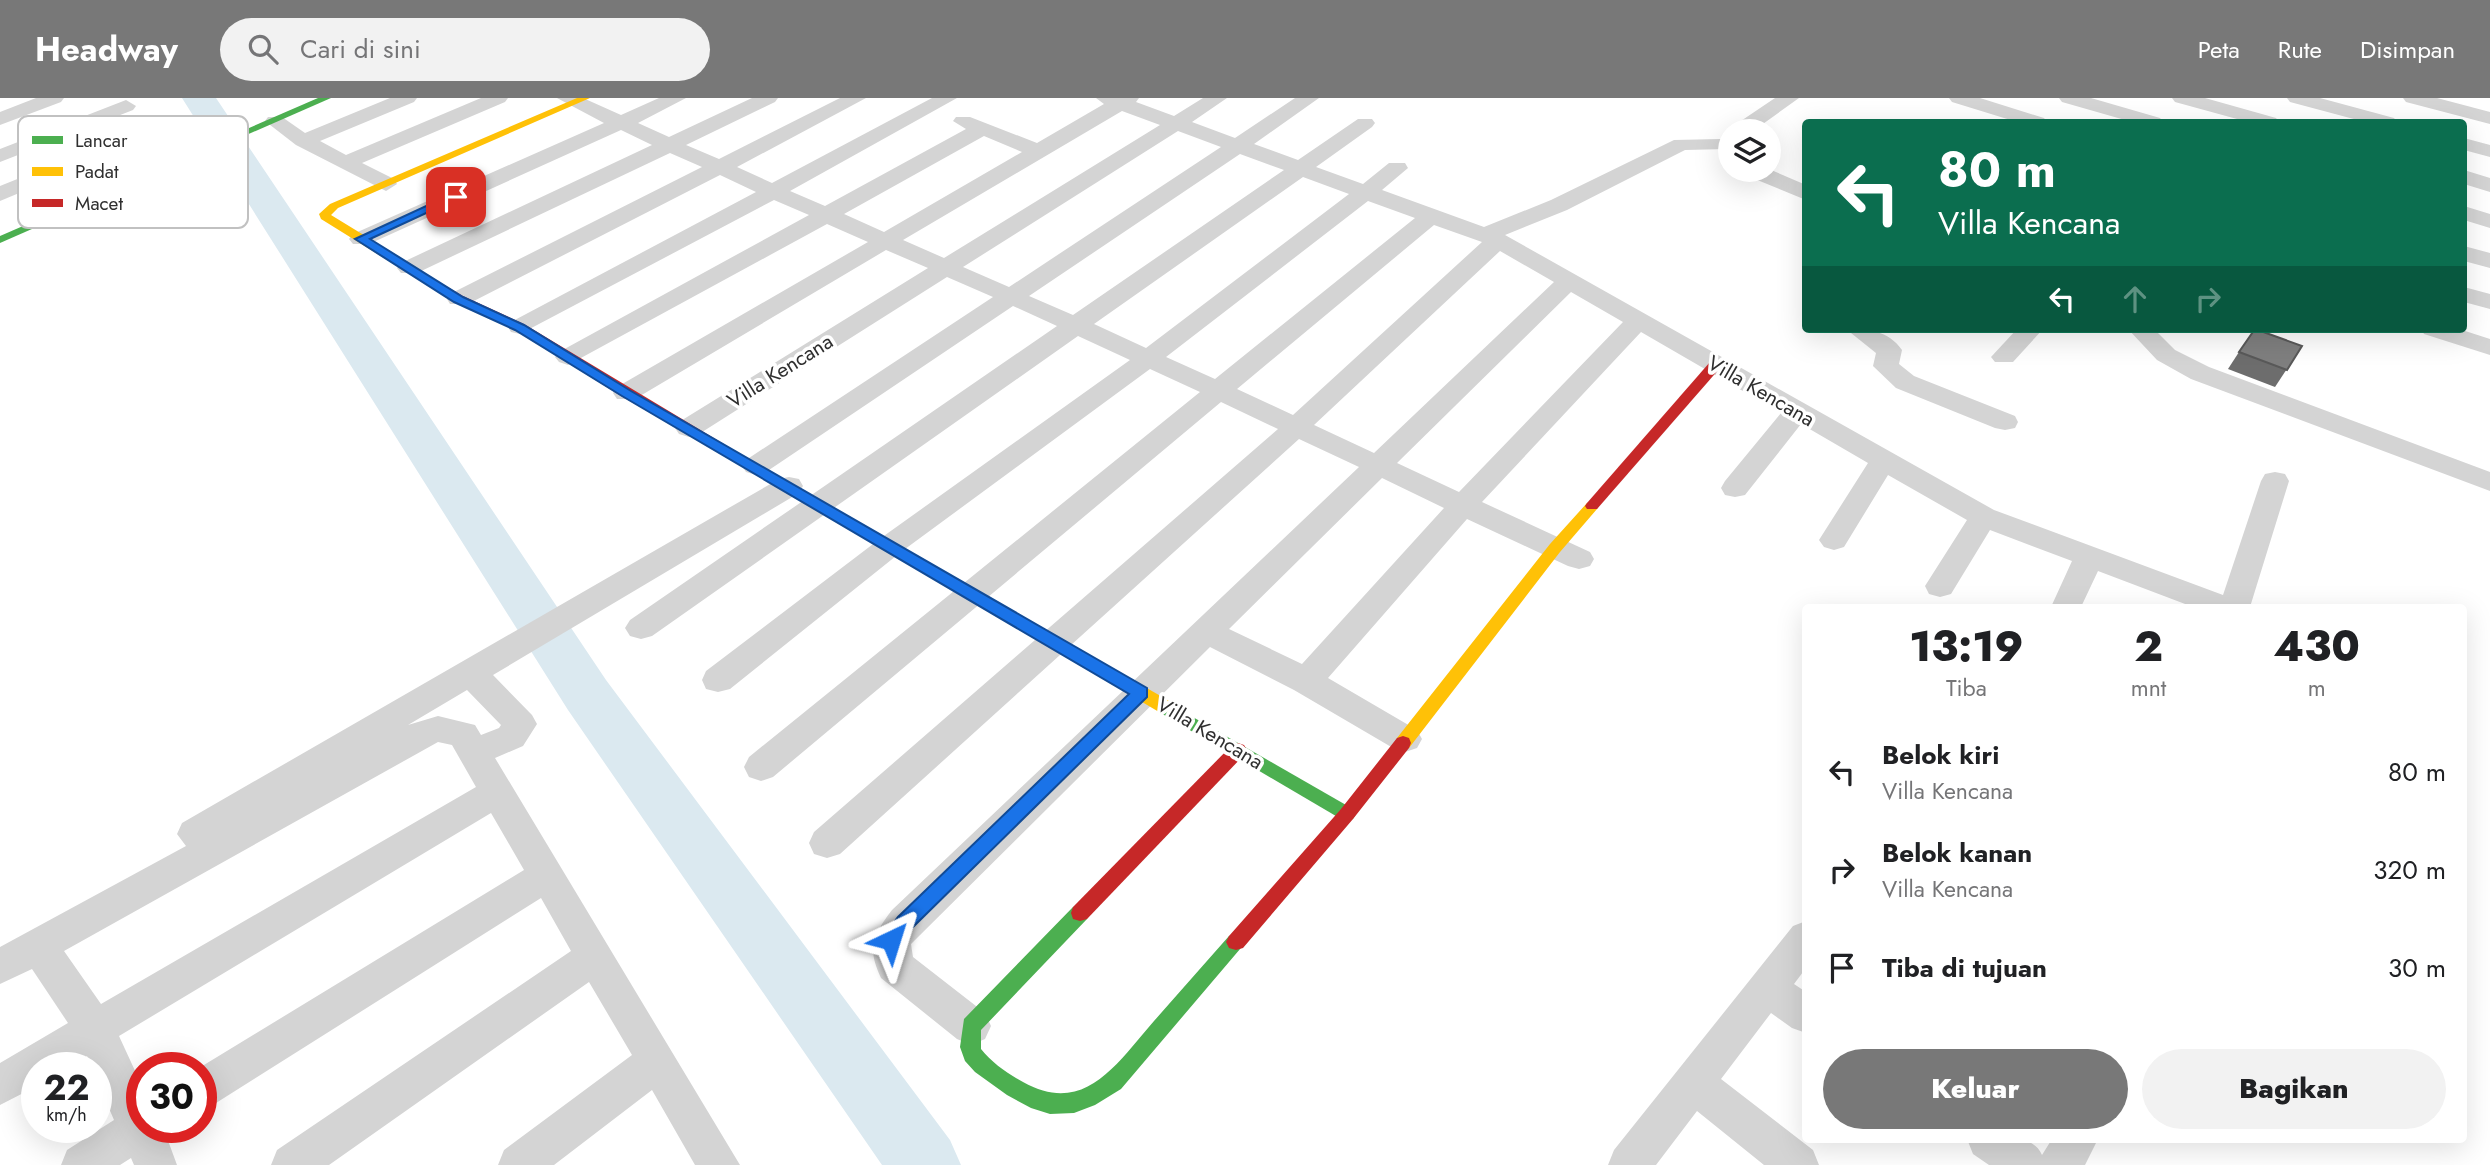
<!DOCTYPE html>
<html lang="id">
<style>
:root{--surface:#fff;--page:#f2f2f2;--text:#202124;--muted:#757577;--accent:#787878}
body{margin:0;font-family:Jost,sans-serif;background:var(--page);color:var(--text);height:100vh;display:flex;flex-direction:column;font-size:26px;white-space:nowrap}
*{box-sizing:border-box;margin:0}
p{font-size:23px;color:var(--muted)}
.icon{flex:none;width:38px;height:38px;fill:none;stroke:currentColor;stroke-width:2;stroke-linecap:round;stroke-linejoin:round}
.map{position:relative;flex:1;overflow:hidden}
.panel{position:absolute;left:1802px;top:506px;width:665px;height:539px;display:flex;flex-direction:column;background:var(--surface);border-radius:7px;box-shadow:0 7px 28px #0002}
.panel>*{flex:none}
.banner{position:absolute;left:1802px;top:21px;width:665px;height:214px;border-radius:7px;box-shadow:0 7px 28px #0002;background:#0b6e4f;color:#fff;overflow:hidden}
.fabs{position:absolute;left:1718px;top:21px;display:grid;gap:14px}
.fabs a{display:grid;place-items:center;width:63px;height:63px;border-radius:50%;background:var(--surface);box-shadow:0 7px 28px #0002;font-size:35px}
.speed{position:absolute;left:21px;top:954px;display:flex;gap:14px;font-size:35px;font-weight:700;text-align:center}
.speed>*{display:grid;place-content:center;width:91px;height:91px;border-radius:50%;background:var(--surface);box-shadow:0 7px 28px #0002;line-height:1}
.speed small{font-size:18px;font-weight:400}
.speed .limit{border:10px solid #d22;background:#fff;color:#111}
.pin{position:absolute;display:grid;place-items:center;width:60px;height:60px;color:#fff;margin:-30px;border-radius:14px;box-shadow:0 4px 10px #0006}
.me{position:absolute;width:77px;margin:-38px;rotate:41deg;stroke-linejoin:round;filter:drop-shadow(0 0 5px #0008)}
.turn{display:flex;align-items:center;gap:24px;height:147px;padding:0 21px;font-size:32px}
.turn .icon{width:91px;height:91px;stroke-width:2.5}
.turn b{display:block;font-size:49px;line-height:60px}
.lanes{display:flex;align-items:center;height:66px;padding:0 21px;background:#0003;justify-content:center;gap:35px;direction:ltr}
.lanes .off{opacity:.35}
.eta{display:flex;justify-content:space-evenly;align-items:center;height:119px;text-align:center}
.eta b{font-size:42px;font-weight:800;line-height:49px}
.cta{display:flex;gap:14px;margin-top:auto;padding:14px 21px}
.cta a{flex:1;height:80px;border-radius:42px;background:var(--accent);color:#fff;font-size:28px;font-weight:800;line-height:80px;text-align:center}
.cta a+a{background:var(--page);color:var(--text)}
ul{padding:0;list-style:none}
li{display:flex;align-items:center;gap:21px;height:98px;padding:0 21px}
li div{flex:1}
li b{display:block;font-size:26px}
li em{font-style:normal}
header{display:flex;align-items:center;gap:42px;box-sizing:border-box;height:98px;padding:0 35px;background:var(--accent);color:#fff}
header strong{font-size:33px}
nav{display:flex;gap:38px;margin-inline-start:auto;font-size:24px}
.search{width:490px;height:63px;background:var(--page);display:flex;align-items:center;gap:18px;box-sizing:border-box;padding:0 24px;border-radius:38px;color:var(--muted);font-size:26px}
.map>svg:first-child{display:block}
.water{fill:#dbe9f0}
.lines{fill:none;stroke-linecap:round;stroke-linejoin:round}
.river{fill:#dbe9f0;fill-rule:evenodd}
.street{fill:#d4d4d4;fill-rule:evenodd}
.fast{fill:#4caf50;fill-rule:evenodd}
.slow{fill:#ffc107;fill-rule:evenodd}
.jam{fill:#c62828;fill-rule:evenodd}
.wall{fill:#6d6d6d}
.building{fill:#7f7f7f;stroke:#595959;stroke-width:2}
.route{fill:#1a73e8;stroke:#114b97;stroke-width:2}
.labels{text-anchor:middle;stroke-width:7;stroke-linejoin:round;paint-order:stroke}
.street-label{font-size:21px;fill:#2f2f2f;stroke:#fff}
.key{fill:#fff;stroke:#c1c1c1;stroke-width:2}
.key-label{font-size:19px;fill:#2f2f2f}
</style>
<header>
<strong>Headway</strong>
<div class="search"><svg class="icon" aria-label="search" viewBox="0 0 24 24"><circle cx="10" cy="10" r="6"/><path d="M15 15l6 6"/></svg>Cari di sini</div>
<nav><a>Peta</a><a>Rute</a><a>Disimpan</a></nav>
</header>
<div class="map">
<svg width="2490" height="1067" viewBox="0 0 2490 1067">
<rect width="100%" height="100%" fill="#fff"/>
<!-- water -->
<path class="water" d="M188 0H210L255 68 234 76Z"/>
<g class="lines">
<!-- river -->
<path class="river" d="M182 0H216L606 582 950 1042 961 1067H882L568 612Z"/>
<!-- street -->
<g class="street">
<path d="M36 0H64L61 4 0 27V14Z"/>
<path d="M390 0H417L414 4 320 43 346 57 481 0H508L505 4 362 65 394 81 397 86 386 93 296 47 265 23 268 19H282L305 35Z"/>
<path d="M557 0H583L621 17 659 0H686L638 25 669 39 752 0H778L775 4 686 47 719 61 840 0H866L737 69 772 85 932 0H957L790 93 825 108 966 31 953 23 956 19H970L1037 45 1104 6 1096 0H1139L1136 4 1174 18 1203 0H1227L1192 24 1235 40 1295 0H1319L1254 46 1298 62 1358 21H1372L1375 25 1372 29 1316 69 1363 86 1389 65H1405L1408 70 1382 92 1484 129 1551 102 1674 42 1720 41 1727 43 1731 47 1727 51 1685 52 1567 112 1505 137 1994 412 2223 497 2261 383 2265 376 2275 374 2285 376 2289 383 2250 509H2193L2098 473 2081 509H2051L2072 463 1990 432 1951 496 1940 499 1929 496 1925 488 1967 422 1888 377 1844 449 1834 452 1824 449 1819 442 1868 365 1801 326 1745 397 1735 399 1725 397 1721 390 1725 383 1781 315 1641 234 1482 404 1590 454 1594 461 1590 468 1579 471 1568 468 1467 421 1328 580 1417 632 1422 641 1417 650 1405 654 1393 650 1294 592 1210 549 911 846 913 859 985 915 991 928 985 941 971 947 957 941 881 880C867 850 872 838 892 812L1359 369 1299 341 840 756 827 760 814 756 809 745 814 734 1278 331 1221 304 773 679 761 683 749 679 744 669 749 659 1200 294 1150 271 901 454 730 591 718 594 706 591 702 582 706 573 881 440 1130 262 1078 238 652 538 641 541 630 538 625 530 630 522 1057 228 1013 208 766 374 756 377 746 374 742 368 746 362 993 199 947 179 699 336 689 339 679 336 675 330 679 324 928 170 886 152 635 301H617L613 295 617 289 868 144 827 126 568 267 559 264 555 259 559 254 809 117 774 102 520 236 511 234 508 229 511 224 756 94 720 77 468 206H450L447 201 450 196 702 69 670 55 417 175H401L397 170 401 165 652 47 621 32 369 146H353L349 141 353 136 604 25ZM1122 13 1160 27 944 160 903 142ZM1178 33 1221 49 1009 189 963 169ZM984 38 1022 54 884 134 844 116ZM1240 56 1284 72 1073 217 1029 198ZM1303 79 1349 96 1146 250 1094 226ZM1368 103 1415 120 1215 281 1166 259ZM1434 127 1482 144 1293 317 1237 291ZM1500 153 1554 184 1374 355 1314 327ZM1571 194 1623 224 1459 394 1397 365ZM1382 380 1444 410 1302 566 1229 531Z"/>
<path d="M1775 0H1799L1753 33H1731V36L1729 33 1732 29Z"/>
<path d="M1949 0H1980L2044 20 2047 24H2017L1952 4Z"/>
<path d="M2059 0H2091L2160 20 2163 24H2132L2062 4Z"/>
<path d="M2172 0H2205L2276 20 2279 24H2248L2175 4Z"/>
<path d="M2287 0H2320L2394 20 2397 24H2365L2290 4Z"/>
<path d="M2403 0H2437L2490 14V26L2406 4Z"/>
<path d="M126 2 136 8 133 12 0 64V51Z"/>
<path d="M144 30 151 32 154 36 151 40 0 103V88Z"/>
<path d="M2464 40 2490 47V59L2464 52Z"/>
<path d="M1769 71 1806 87V102L1745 77 1742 72Z"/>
<path d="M2464 72 2490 80V94L2464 86Z"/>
<path d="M2464 108 2490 116V130L2464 122Z"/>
<path d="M2464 148 2490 155V170L2464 163Z"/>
<path d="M2464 189 2490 196V211L2464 204Z"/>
<path d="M1846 231C1868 231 1888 232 1902 252L1899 266 1914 278 2015 318 2018 324 2015 330 2005 332 1995 330 1896 290 1873 268 1876 255Z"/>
<path d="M2017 231H2043L2013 264H1995L1991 259Z"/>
<path d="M2128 231H2154L2175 252 2209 269 2490 374V393L2191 281 2157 262Z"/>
<path d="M2421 231H2459L2490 241V257L2424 236Z"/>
<path d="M789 379 799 381 803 388 799 395 493 577 532 617 537 626 523 648 495 660 740 1067H695L652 992 554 1067H498L504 1052 632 957 589 884 329 1067H271L277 1052 571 853 541 800 216 1005 201 1011V970H199L524 772 491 715 119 938 142 988V1029H163L177 1067H134L131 1060 120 1067H61L67 1052 114 1022 96 980V970H92L87 958 67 970H37V988L0 1007V965L68 925 32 871 0 886V849L186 748 177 736 182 725 779 381ZM467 592 501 627 499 630 481 637 475 627 438 618 408 627ZM438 644 452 647 476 689 101 906 64 853Z"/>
<path d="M1806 823V870L1794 886 1806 894V935L1792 930 1771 915 1721 981 1813 1052 1819 1067H1764L1697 1013 1656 1067H1608L1614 1052 1793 828Z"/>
<path d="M1967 1041C1989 1041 2032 1032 2042 1057L2052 1041H2098L2085 1067H1989L1973 1056Z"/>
</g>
<!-- fast -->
<g class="fast">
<path d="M318 0H331L0 145V138Z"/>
<path d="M1165 603 1353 711 1356 716 1353 721 1347 723 1341 721 1159 614 1157 609 1159 604Z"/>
<path d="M1080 807 1087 809 1089 815 1087 821 981 932V951C992 965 1007 975 1023 984 1085 1019 1117 965 1154 923 1179 895 1204 866 1229 838L1236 836 1243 838 1246 844 1121 991 1095 1007 1074 1015 1050 1016 1031 1010 1007 997 975 974 965 963 960 949 964 921 1073 809Z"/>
</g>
<!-- slow -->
<g class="slow">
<path d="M577 0H590L338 110 331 117 416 169V175H408L321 121 319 116 330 106Z"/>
<path d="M730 350 1171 604 1173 609 1171 614H1159L725 357 723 354Z"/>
<path d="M1592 403 1599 408 1597 411 1560 454 1409 650H1397L1395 645 1397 640 1550 446 1587 405Z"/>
</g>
<!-- jam -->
<g class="jam">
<path d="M412 168 463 198 524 226 737 354 735 357H725L621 298 516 232 455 204 408 175 406 172Z"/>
<path d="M1715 263 1721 267 1720 270 1597 411H1587L1585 408 1587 405 1710 264Z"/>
<path d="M1403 638 1409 640 1411 645 1409 650 1353 721 1243 850 1236 852 1229 850 1226 844 1229 838 1341 711 1397 640Z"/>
<path d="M1238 645 1244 647 1247 652 1244 657 1087 821 1080 823 1073 821 1071 815 1073 809 1232 647Z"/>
</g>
</g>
<!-- wall -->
<path class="wall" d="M2302 248 2275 289 2228 271 2239 254Z"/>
<!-- building -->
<path class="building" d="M2255 231 2302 248 2287 272 2239 254Z"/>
<!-- route -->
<path class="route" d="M452 96 461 99 370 141 463 199 524 227 631 293 1147 590V599L912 830 898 848 891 851 884 848 881 842 898 819 1129 596 622 298 515 232 454 204 355 141Z"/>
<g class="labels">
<!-- street labels -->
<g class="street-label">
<text transform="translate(780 273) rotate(-32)" y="7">Villa Kencana</text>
<text transform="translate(1761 293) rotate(30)" y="7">Villa Kencana</text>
<text transform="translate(1210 635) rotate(31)" y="7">Villa Kencana</text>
</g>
</g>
<!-- legend -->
<rect x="18" y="18" width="230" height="112" rx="10" class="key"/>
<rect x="32" y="38" width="31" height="8" fill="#4caf50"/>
<rect x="32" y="69" width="31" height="9" fill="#ffc107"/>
<rect x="32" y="101" width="31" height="8" fill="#c62828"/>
<g class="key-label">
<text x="75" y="49">Lancar</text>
<text x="75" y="80">Padat</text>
<text x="75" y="112">Macet</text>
</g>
</svg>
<div class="fabs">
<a><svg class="icon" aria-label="layers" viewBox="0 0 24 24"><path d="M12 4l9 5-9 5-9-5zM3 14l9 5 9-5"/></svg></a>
</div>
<div class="speed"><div>22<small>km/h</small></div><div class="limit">30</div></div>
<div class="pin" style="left:456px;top:99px;background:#d93025"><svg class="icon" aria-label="arrive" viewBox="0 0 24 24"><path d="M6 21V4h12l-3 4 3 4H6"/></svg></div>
<svg class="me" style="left:891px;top:842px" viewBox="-20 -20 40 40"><path d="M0-17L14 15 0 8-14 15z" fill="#1a73e8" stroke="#fff" stroke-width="4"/></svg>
<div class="banner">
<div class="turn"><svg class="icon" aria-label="left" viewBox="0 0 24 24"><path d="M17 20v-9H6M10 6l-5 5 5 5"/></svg><div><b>80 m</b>Villa Kencana</div></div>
<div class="lanes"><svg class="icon" aria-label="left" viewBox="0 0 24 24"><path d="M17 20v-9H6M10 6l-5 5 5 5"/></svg><svg class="icon off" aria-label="ahead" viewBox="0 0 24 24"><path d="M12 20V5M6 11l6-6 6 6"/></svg><svg class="icon off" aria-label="right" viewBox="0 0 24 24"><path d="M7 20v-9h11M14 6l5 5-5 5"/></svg></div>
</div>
<section class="panel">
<div class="eta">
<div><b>13:19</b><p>Tiba</p></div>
<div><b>2</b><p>mnt</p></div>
<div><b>430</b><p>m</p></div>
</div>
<ul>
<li><svg class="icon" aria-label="left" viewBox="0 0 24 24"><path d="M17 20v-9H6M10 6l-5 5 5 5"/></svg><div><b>Belok kiri</b><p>Villa Kencana</p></div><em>80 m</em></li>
<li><svg class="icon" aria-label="right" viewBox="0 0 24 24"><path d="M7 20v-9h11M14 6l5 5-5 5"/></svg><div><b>Belok kanan</b><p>Villa Kencana</p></div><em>320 m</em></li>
<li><svg class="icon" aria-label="arrive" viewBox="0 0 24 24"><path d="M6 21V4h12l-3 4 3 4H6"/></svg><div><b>Tiba di tujuan</b></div><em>30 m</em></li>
</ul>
<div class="cta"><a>Keluar</a><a>Bagikan</a></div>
</section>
</div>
